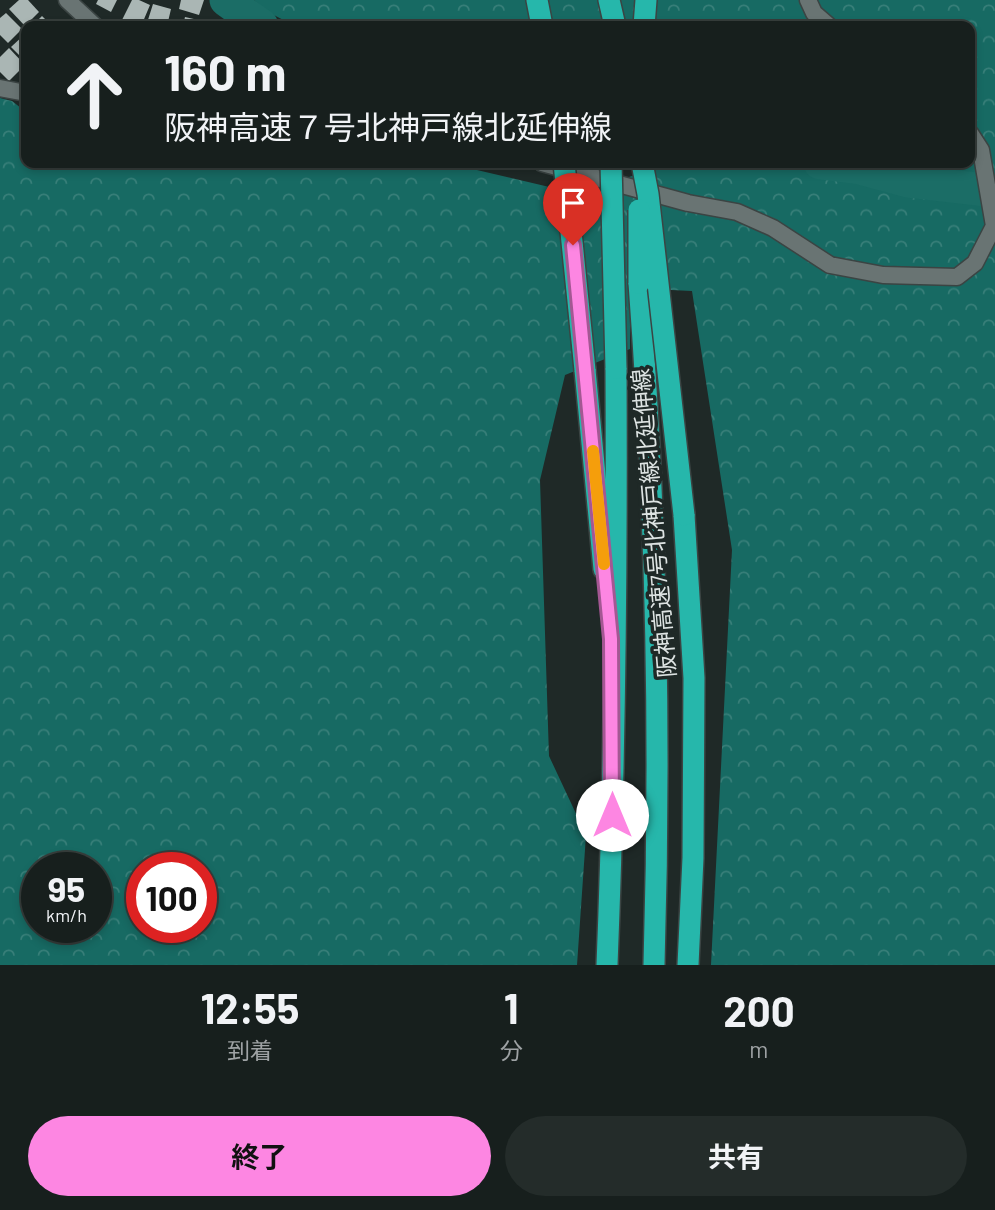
<!DOCTYPE html>
<html lang="ja">
<meta charset="utf-8">
<style>
:root{--surface:#171f1d;--page:#242c2a;--text:#f1f3f6;--muted:#9ea2a4;--line:#363d3b;--accent:#fd86e2}
body{margin:0;font-family:Barlow,"Noto Sans JP",sans-serif;background:var(--page);color:var(--text);height:100vh;display:flex;flex-direction:column;font-size:26px;white-space:nowrap}
*{box-sizing:border-box;margin:0}
p{font-size:23px;color:var(--muted)}
.icon{flex:none;width:38px;height:38px;fill:none;stroke:currentColor;stroke-width:2;stroke-linecap:round;stroke-linejoin:round}
.map{position:relative;height:965px;overflow:hidden}
.sheet{display:flex;flex-direction:column;background:var(--surface);flex:1}
.sheet>*{flex:none}
.banner{position:absolute;left:21px;top:21px;width:954px;height:147px;border-radius:14px;box-shadow:0 4px 10px #0003,0 0 0 2px var(--line);background:#171f1d;color:var(--text);overflow:hidden}
.speed{position:absolute;left:21px;top:852px;display:flex;gap:14px;font-size:35px;font-weight:700;text-align:center}
.speed>*{display:grid;place-content:center;width:91px;height:91px;border-radius:50%;background:var(--surface);box-shadow:0 4px 10px #0003,0 0 0 2px var(--line);line-height:1}
.speed small{font-size:18px;font-weight:400}
.speed .limit{border:10px solid #d22;background:#fff;color:#111}
.pin{position:absolute;display:grid;place-items:center;width:60px;height:60px;color:#fff;margin:-72px -30px;border-radius:50% 50% 50% 0;rotate:-45deg;box-shadow:0 0 7px #0007}
.pin .icon{rotate:45deg}
.me{position:absolute;width:77px;margin:-38px;rotate:0deg;stroke-linejoin:round;filter:drop-shadow(0 0 5px #0008)}
.turn{display:flex;align-items:center;gap:24px;height:147px;padding:0 28px;font-size:32px}
.turn .icon{width:91px;height:91px;stroke-width:2.5}
.turn b{display:block;font-size:49px;line-height:60px}
.eta{display:flex;justify-content:space-evenly;align-items:center;height:119px;text-align:center}
.eta b{font-size:42px;font-weight:700;line-height:49px}
.action{display:flex;gap:14px;margin-top:auto;padding:14px 28px}
.action a{flex:1;height:80px;border-radius:42px;background:var(--accent);color:#111;font-size:28px;font-weight:700;line-height:80px;text-align:center}
.action a+a{background:var(--page);color:var(--text)}
.map>svg:first-child{display:block}
.forest{fill:url(#forest-crowns);fill-rule:evenodd}
.lines{fill:none;stroke-linecap:round;stroke-linejoin:round}
.river{stroke:#1b6d66;stroke-width:33}
.building{fill:#aab6b4}
.minor-casing{stroke:#3b4443;stroke-width:19}
.motorway-casing{stroke:#3b4443;stroke-width:24}
.minor{stroke:#697473;stroke-width:16}
.motorway{stroke:#26b7ab;stroke-width:21}
.motorway-bridge-casing{stroke:#3b4443;stroke-width:24;stroke-linecap:butt}
.motorway-bridge{stroke:#26b7ab;stroke-width:21}
.route-casing{stroke:#a45793;stroke-width:18}
.route{stroke:#fd86e2;stroke-width:12}
.slow{stroke:#f59e0b;stroke-width:12}
.labels{text-anchor:middle;stroke-width:7;stroke-linejoin:round;paint-order:stroke}
.street-label{font-size:23px;fill:#dee4e3;stroke:#1f2927}
</style>
<div class="map">
<svg width="995" height="965" viewBox="0 0 995 965">
<defs>
<pattern id="forest-crowns" width="20" height="18" patternUnits="userSpaceOnUse" patternTransform="scale(1.75)"><rect width="20" height="18" fill="#176a63"/><path d="M2 6a3 3 0 1 1 6 0M12 15a3 3 0 1 1 6 0" fill="none" stroke="#387f79"/></pattern>
</defs>
<rect width="100%" height="100%" fill="#1f2927"/>
<!-- forest -->
<path class="forest" d="M254 0H995V965H711L732 550 692 291 630 288V349L565 375 540 480 549 756 586 835 577 965H0V98L12 101 26 112V163H447L579 194 667 164 657 163H970V26H295L268 12ZM37 868H96V928H37ZM142 868H201V928H142Z"/>
<g class="lines">
<!-- river -->
<g class="river">
<path d="M226 0 262 26"/>
<path d="M820 163 860 168 908 181 995 191"/>
</g>
</g>
<!-- building -->
<g class="building">
<path d="M19 0H28L39 12 25 26 9 9Z"/>
<path d="M98 0H117L111 12 96 4Z"/>
<path d="M132 0H139L150 5 142 24 136 21 134 26 121 22Z"/>
<path d="M181 0H204L199 15 179 9Z"/>
<path d="M153 4 171 9 167 26H151L152 24 147 23Z"/>
<path d="M6 13 22 29 8 43 0 35V18Z"/>
<path d="M42 16 52 26H32Z"/>
<path d="M185 17 207 22 206 26H183Z"/>
<path d="M25 34 26 35V62L11 47Z"/>
<path d="M9 48 25 65 9 81 0 72V57Z"/>
</g>
<g class="lines">
<!-- minor casing -->
<g class="minor-casing">
<g id="minor">
<path d="M67 0 95 26"/>
<path d="M808 0 814 13 829 26"/>
<path d="M0 88 26 93"/>
<path d="M542 163 688 203 737 212 773 228 830 265 883 275 957 277 975 263 994 226 981 150 970 133"/>
</g>
</g>
<!-- motorway casing -->
<g class="motorway-casing">
<g id="motorway">
<path d="M537 0 542 26"/>
<path d="M609 0 615 26"/>
<path d="M644 26 646 0"/>
<path d="M639 283C656 510 661 737 654 965"/>
<path d="M585 370 604 569"/>
<path d="M684 515 694 678 693 858 688 965"/>
<path d="M607 965C615 766 617 567 616 368"/>
</g>
</g>
<!-- minor -->
<use href="#minor" class="minor"/>
<!-- motorway -->
<use href="#motorway" class="motorway"/>
<!-- motorway-bridge casing -->
<g class="motorway-bridge-casing">
<g id="motorway-bridge">
<path d="M564 163 585 370"/>
<path d="M611 163 616 368"/>
<path d="M642 163 648 194 684 515"/>
<path d="M639 283V210"/>
</g>
</g>
<!-- motorway-bridge -->
<use href="#motorway-bridge" class="motorway-bridge"/>
</g>
<g class="lines">
<!-- route casing -->
<g class="route-casing">
<path id="route" d="M573 245 611 639 612 815"/>
</g>
<!-- route -->
<use href="#route" class="route"/>
<!-- slow -->
<path class="slow" d="M593 451 604 564"/>
</g>
<g class="labels">
<!-- street labels -->
<g class="street-label">
<text transform="translate(654 523) rotate(-95)" y="8">阪神高速7号北神戸線北延伸線</text>
</g>
</g>
</svg>
<div class="speed"><div>95<small>km/h</small></div><div class="limit">100</div></div>
<div class="pin" style="left:573px;top:245px;background:#d93025"><svg class="icon" aria-label="arrive" viewBox="0 0 24 24"><path d="M6 21V4h12l-3 4 3 4H6"/></svg></div>
<svg class="me" style="left:612px;top:815px" viewBox="-20 -20 40 40"><circle r="19" fill="#fff"/><path d="M0-13L10 11 0 6-10 11z" fill="#fd86e2"/></svg>
<div class="banner">
<div class="turn"><svg class="icon" aria-label="ahead" viewBox="0 0 24 24"><path d="M12 20V5M6 11l6-6 6 6"/></svg><div><b>160 m</b>阪神高速７号北神戸線北延伸線</div></div>
</div>
</div>
<section class="sheet">
<div class="eta">
<div><b>12:55</b><p>到着</p></div>
<div><b>1</b><p>分</p></div>
<div><b>200</b><p>m</p></div>
</div>
<div class="action"><a>終了</a><a>共有</a></div>
</section>
